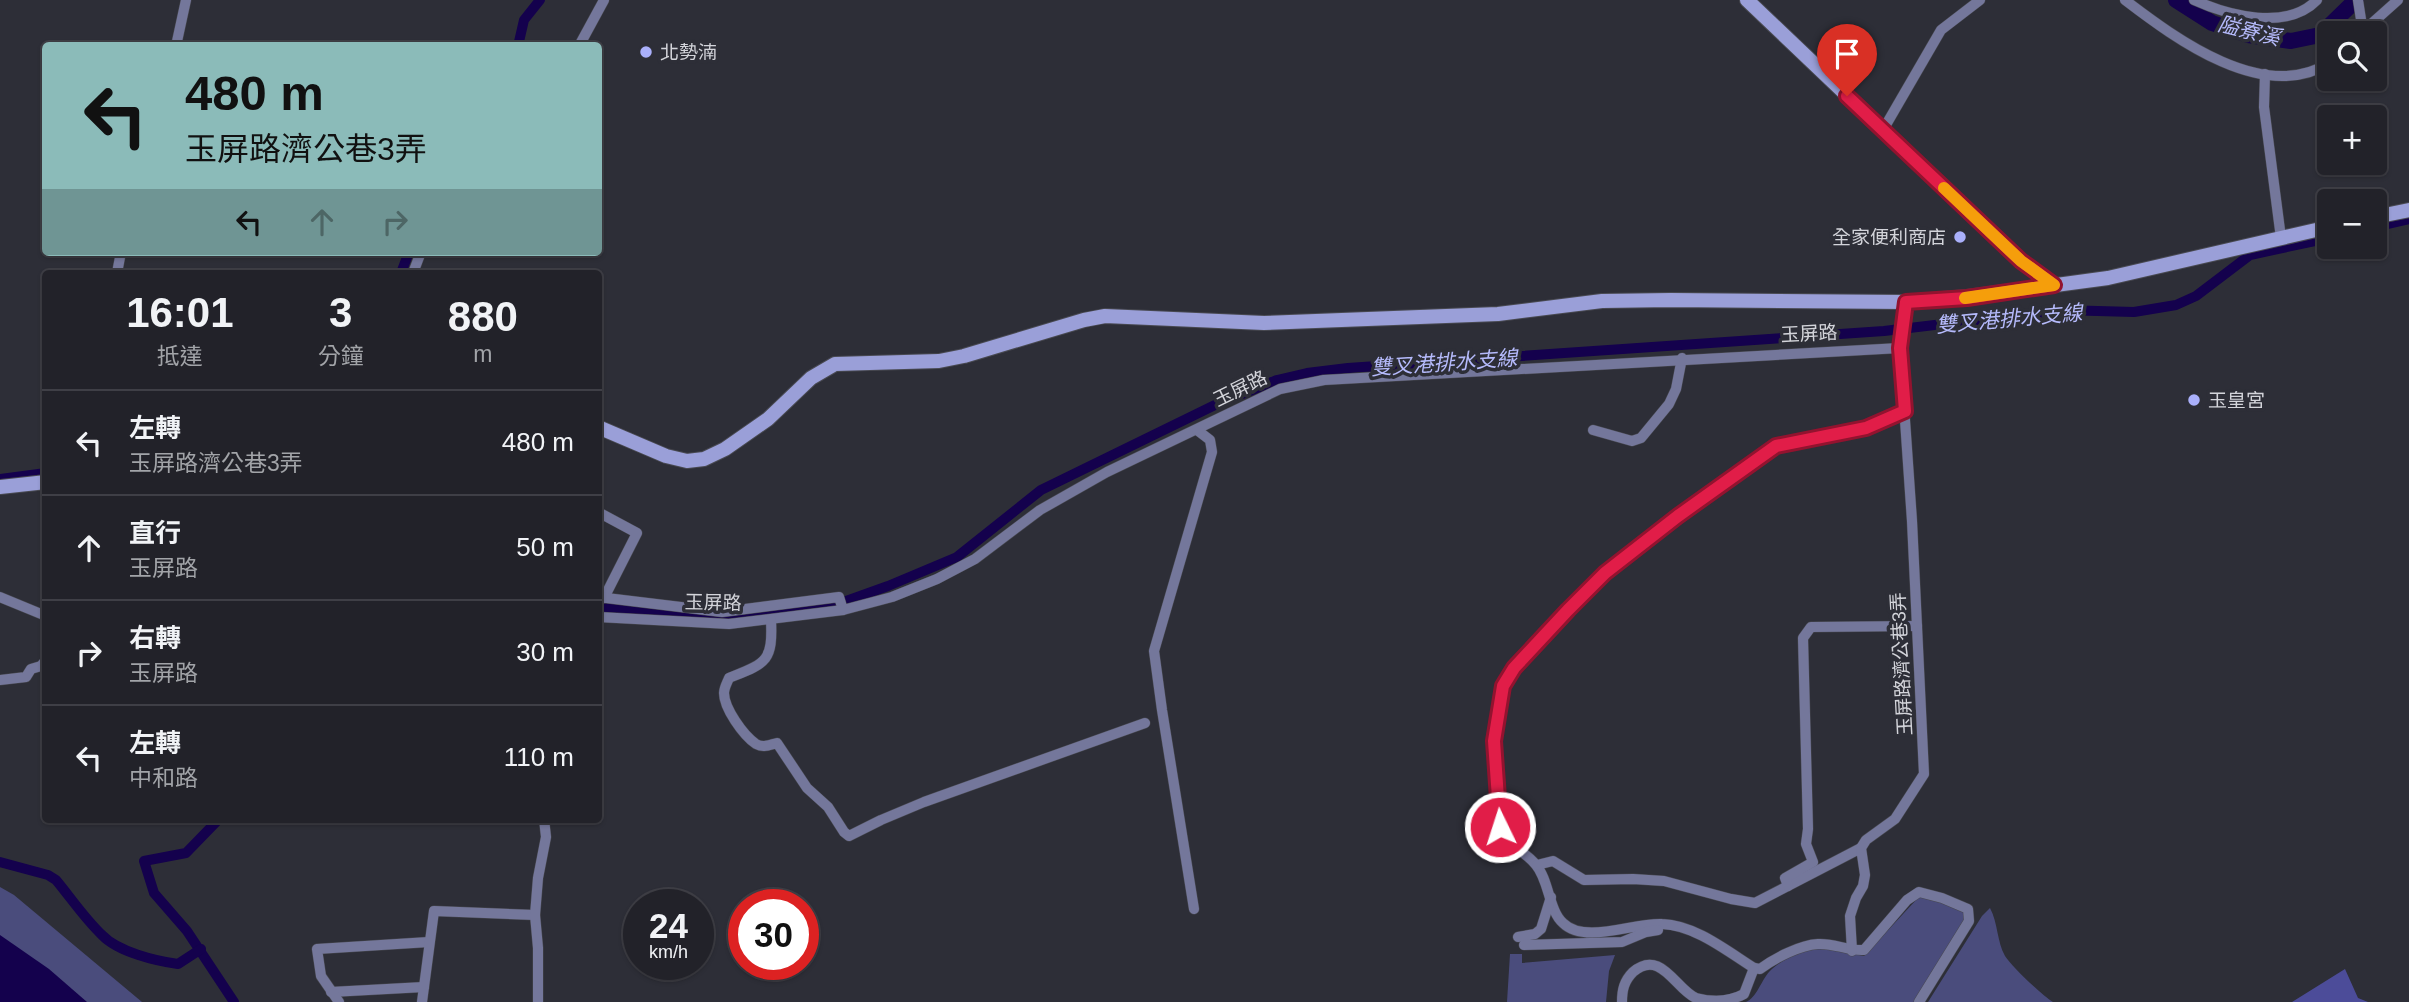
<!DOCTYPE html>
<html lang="zh-TW">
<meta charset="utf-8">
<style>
:root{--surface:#222229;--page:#2e2f35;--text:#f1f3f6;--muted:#a2a4a8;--line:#3f3f46}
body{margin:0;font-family:Arial,"Noto Sans TC",sans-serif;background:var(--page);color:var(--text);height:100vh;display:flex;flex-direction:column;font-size:26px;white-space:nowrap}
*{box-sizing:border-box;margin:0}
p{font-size:23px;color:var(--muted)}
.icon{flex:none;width:38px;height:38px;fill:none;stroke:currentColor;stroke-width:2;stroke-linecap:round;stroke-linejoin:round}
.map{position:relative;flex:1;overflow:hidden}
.side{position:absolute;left:42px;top:270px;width:560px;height:553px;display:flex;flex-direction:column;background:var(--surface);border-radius:7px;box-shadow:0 2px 5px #0004,0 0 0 2px var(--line)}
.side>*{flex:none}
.top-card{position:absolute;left:42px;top:42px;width:560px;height:214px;border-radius:7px;box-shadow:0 2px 5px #0004,0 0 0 2px var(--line);background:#8bbbb9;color:#111;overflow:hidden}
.tools{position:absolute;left:2317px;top:21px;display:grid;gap:14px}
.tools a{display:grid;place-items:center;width:70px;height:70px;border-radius:7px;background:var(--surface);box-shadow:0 2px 5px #0004,0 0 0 2px var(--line);font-size:35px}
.speed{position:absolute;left:623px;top:889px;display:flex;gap:14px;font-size:35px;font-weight:700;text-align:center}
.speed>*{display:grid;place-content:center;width:91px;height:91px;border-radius:50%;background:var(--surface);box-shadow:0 2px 5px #0004,0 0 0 2px var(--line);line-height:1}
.speed small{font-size:18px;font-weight:400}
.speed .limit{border:10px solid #d22;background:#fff;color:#111}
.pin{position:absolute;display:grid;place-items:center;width:60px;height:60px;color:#fff;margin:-72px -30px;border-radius:50% 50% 50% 0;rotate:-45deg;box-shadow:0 0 7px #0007}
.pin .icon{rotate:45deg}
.me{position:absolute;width:77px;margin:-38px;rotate:356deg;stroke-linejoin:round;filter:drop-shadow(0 0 5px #0008)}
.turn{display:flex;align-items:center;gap:24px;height:147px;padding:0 28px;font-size:32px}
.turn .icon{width:91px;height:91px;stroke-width:2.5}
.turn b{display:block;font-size:49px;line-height:60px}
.lanes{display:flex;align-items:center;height:66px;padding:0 28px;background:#0003;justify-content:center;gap:35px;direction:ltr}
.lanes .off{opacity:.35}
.eta{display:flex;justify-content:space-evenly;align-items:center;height:119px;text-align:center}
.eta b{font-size:42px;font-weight:700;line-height:49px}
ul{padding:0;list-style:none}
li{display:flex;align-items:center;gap:21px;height:105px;padding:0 28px;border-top:2px solid var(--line)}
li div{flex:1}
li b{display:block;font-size:26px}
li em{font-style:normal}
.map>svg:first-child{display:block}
.green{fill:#4a4c7c}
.forest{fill:#4c4c99}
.water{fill:#14014d}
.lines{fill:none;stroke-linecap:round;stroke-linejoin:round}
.canal{stroke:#14014d;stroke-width:10}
.river{stroke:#14014d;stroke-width:16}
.street-casing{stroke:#484951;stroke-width:11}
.secondary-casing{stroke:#484951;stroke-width:16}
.street{stroke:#74779b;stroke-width:10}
.secondary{stroke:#9a9fd8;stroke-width:14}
.route-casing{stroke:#92132f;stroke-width:18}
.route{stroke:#e11d48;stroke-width:12}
.slow{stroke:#f59e0b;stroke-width:12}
.poi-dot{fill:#aab0fb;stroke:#2d2e37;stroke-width:2.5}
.labels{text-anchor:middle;stroke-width:7;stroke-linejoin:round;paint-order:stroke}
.poi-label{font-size:19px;fill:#d3d4da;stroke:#2d2e37;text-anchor:start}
.street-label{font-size:19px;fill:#d3d4da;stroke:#2d2e37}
.water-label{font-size:21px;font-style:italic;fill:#b5bafb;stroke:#2d2e37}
</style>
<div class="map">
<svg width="2409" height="1002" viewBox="0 0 2409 1002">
<rect width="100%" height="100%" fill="#2d2e37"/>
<!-- green -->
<g class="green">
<path d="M0 887 14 895 142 1002H0Z"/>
<path d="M1924 896 1968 913 1919 1002H1746C1757 997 1761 981 1769 972 1783 957 1811 946 1831 948 1842 950 1853 954 1864 956L1917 899Z"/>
<path d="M1990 908C1998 923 1997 942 2005 956 2012 967 2042 995 2053 1002H1928L1982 916Z"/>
<path d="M1510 954H1522V963L1615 955 1609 971 1606 1002H1507Z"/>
</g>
<!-- forest -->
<path class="forest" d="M2345 969 2358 998 2368 1002H2292Z"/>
<!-- water -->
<path class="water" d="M0 935 49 969 87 1002H0Z"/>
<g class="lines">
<!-- canal -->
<g class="canal">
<path d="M518 46 524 20 540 0"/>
<path d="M2375 227 2409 219"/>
<path d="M401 273 409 252"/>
<path d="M0 479 46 473"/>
<path d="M598 607 716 618 751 617 835 605 888 586 957 557 1041 490 1217 404 1277 380 1307 373 1348 368 1884 331 2061 310 2134 312 2176 305 2196 296 2250 255 2329 238"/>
<path d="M219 819 186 853 144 861 154 893 187 931 234 1002"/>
<path d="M0 862 48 875 56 880C71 898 85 919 102 935 118 952 156 961 178 964L201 949"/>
</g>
<!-- river -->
<path class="river" d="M2176 0 2212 23 2248 35 2291 41 2320 35 2356 0"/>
<!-- street casing -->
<g class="street-casing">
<g id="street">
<path d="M2125 0C2176 39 2264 104 2329 63"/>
<path d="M2194 0C2229 16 2287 31 2317 0"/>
<path d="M2358 0 2362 26 2365 29"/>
<path d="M2361 33 2398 0"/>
<path d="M176 46 186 0"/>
<path d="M579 46 604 0"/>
<path d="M2265 74 2264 107 2281 238"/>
<path d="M1883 130 1941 30 1980 0"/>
<path d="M117 273 121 252"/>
<path d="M413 273 421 252"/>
<path d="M1905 411 1866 428 1776 446 1678 516 1595 582 1514 668 1503 686 1494 741 1499 827C1507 848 1524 849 1536 865 1549 880 1549 911 1563 923 1585 945 1635 922 1662 924 1695 925 1727 951 1754 968L1760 969C1775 958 1800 945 1818 944 1834 943 1848 951 1864 950L1907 900 1919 892 1942 898 1968 909 1969 921 1919 1002"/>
<path d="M1593 430 1632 441 1641 438 1669 404 1676 389 1682 358"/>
<path d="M598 512 637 533 604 598"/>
<path d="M0 597 46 616"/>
<path d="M598 597 722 612 839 597 843 610"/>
<path d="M598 617 729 624 843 610 892 597 937 579 975 559 1040 510 1107 472 1280 389 1324 380 1900 348 1906 302"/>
<path d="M771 620C773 662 766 663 729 678 727 683 724 688 724 693 724 708 743 735 756 744 763 748 769 745 777 743L807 788 828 807 844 832 849 836 881 820 924 802 1145 723"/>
<path d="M0 680 26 677 31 669 41 666 46 660"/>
<path d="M1537 865 1553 861 1584 880 1633 879 1664 881 1731 899 1755 903 1861 848"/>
<path d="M1788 886 1785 878 1813 862 1806 844 1808 829 1803 638 1811 627 1917 626"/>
<path d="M1194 909 1162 710 1154 651 1212 452 1210 440 1197 430"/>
<path d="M1518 937 1535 934 1541 929 1551 897"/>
<path d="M1524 945 1622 942 1646 932 1658 930"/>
<path d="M1852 951 1850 916 1856 898 1863 886 1865 875 1861 848 1866 840 1895 819 1924 774 1912 521 1900 348"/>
<path d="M331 992 424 987"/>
<path d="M339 1002 321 976 317 949 429 942"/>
<path d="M422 1002 434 911 535 915"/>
<path d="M538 1002V948L535 915 538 878 546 837 544 819"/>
<path d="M1622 1002C1622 990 1624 981 1633 972 1661 948 1676 990 1696 998 1712 1002 1729 1002 1744 994L1754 968"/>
</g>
</g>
<!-- secondary casing -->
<g class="secondary-casing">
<g id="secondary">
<path d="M1747 0 2021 261 2054 285"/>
<path d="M2375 217 2409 210"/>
<path d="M598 427 666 456 687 461 704 459 725 449 768 419 811 378 835 364 939 361 964 356 1084 320 1105 316 1264 323 1498 314 1602 301 1671 300 1906 302 1967 297 2108 278 2329 227"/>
<path d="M0 487 46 482"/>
</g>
</g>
<!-- street -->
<use href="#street" class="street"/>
<!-- secondary -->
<use href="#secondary" class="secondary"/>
</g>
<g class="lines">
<!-- route casing -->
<g class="route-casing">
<path id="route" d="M1500 827 1494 741 1503 686 1514 668 1568 610 1605 573 1678 516 1776 446 1866 428 1905 411 1900 348 1906 302 1967 298 2054 285 2021 261 1847 96"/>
</g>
<!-- route -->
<use href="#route" class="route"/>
<!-- slow -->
<path class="slow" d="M1944 188 2021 261 2054 285 1965 298"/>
</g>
<!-- markers -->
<g class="poi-dot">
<circle cx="646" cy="52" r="7"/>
<circle cx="1960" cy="237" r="7"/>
<circle cx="2194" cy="400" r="7"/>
</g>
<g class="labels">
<!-- poi labels -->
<g class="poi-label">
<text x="660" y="59">北勢湳</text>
<text x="1946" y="244" text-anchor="end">全家便利商店</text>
<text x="2208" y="407">玉皇宮</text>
</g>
<!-- street labels -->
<g class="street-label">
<text transform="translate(1809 333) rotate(-3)" y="7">玉屏路</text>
<text transform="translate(1240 388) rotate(-26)" y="7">玉屏路</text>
<text transform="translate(713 602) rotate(1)" y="7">玉屏路</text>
<text transform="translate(1901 664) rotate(-93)" y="7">玉屏路濟公巷3弄</text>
</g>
<!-- water labels -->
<g class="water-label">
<text transform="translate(2249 31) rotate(14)" y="7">隘寮溪</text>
<text transform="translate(2009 319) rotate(-5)" y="7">雙叉港排水支線</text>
<text transform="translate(1444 363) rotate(-4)" y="7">雙叉港排水支線</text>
</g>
</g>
</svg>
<div class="tools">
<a><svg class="icon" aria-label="search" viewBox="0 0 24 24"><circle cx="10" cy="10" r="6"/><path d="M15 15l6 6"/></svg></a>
<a>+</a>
<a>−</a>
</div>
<div class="speed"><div>24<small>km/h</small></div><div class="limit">30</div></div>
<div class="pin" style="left:1847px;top:96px;background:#d93025"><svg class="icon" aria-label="arrive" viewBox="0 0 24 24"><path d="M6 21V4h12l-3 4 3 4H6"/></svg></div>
<svg class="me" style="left:1500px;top:827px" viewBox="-20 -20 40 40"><circle r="17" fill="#e11d48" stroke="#fff" stroke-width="3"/><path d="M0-11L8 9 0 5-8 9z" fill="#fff"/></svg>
<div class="top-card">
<div class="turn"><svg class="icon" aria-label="left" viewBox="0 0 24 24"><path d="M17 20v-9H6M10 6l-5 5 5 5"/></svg><div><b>480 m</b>玉屏路濟公巷3弄</div></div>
<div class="lanes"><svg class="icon" aria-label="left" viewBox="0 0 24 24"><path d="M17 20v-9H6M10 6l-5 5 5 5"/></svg><svg class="icon off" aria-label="ahead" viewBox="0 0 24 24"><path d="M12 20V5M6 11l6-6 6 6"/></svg><svg class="icon off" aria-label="right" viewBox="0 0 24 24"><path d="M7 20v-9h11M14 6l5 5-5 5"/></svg></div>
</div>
<section class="side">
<div class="eta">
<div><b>16:01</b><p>抵達</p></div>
<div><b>3</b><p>分鐘</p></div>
<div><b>880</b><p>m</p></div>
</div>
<ul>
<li><svg class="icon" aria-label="left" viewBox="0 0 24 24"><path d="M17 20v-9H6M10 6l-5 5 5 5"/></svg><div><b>左轉</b><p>玉屏路濟公巷3弄</p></div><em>480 m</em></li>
<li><svg class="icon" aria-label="ahead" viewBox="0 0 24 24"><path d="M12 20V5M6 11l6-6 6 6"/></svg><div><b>直行</b><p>玉屏路</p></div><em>50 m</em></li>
<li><svg class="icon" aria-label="right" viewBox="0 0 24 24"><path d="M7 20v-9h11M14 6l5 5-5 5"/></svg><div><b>右轉</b><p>玉屏路</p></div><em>30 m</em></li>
<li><svg class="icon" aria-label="left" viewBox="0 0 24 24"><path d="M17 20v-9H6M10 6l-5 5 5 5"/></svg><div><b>左轉</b><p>中和路</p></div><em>110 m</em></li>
</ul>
</section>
</div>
